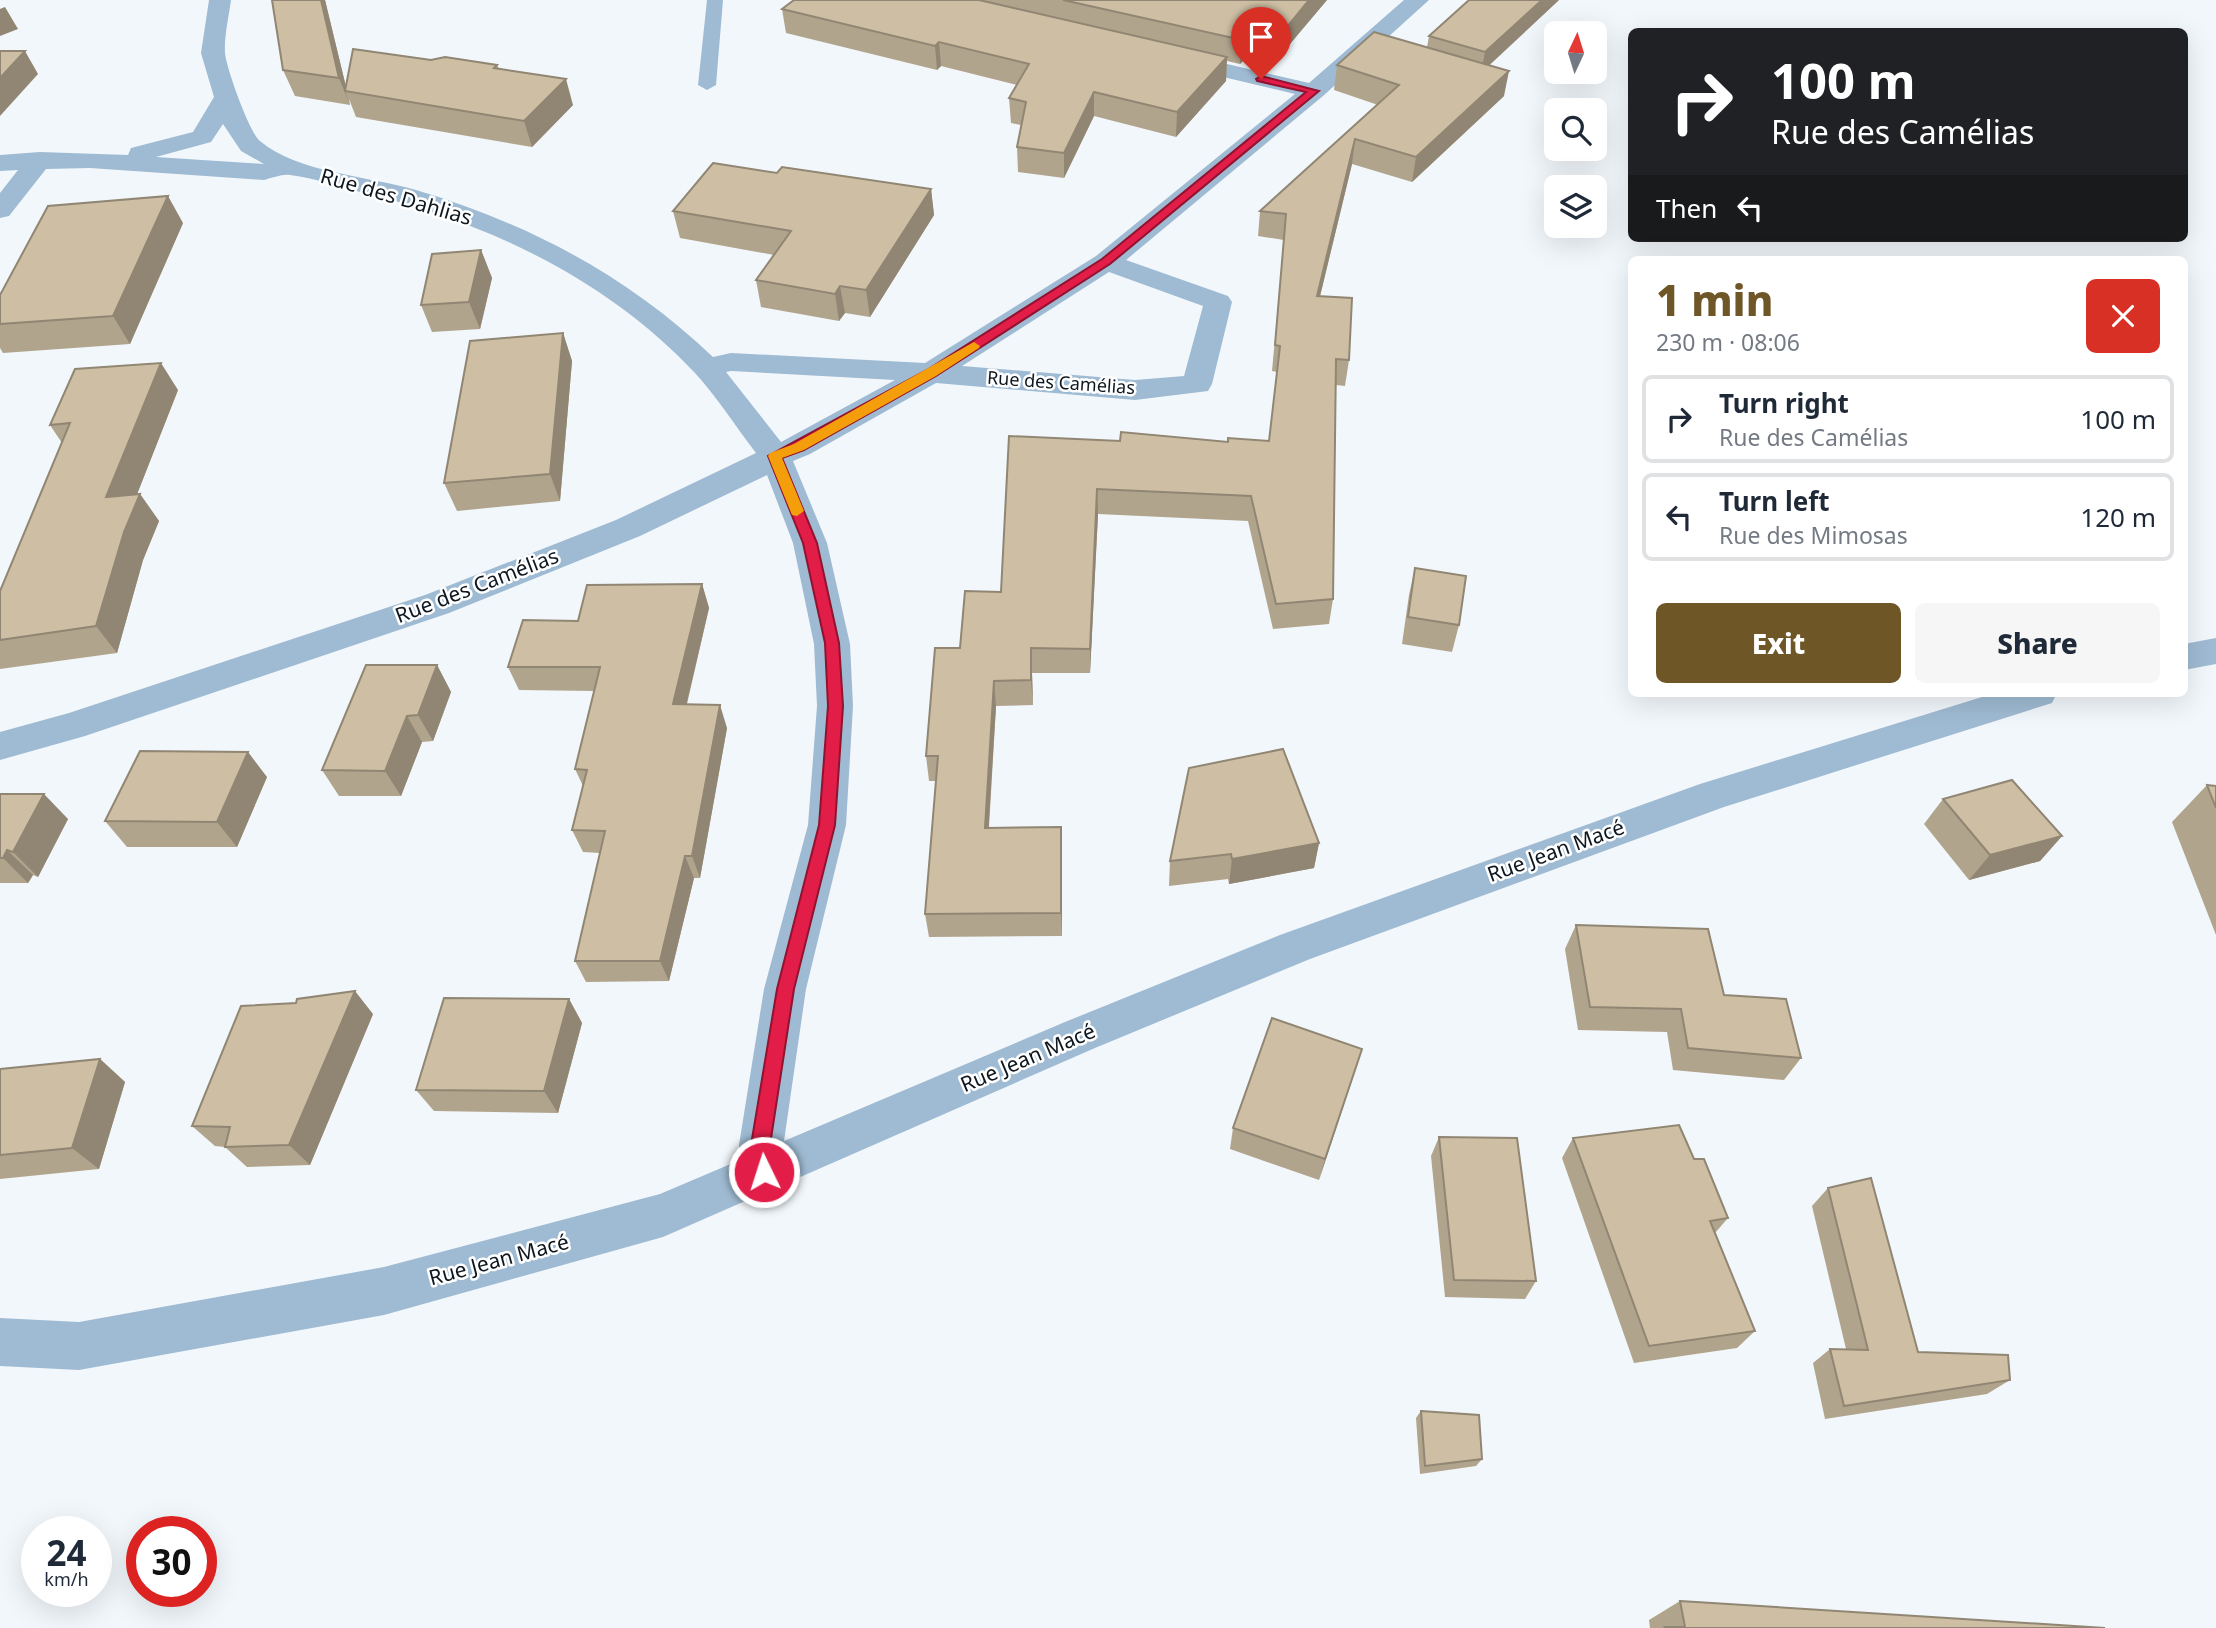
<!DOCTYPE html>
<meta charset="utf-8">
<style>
:root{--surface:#fff;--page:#f6f6f7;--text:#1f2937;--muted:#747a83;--line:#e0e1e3;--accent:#6e5626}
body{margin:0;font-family:"Noto Sans",sans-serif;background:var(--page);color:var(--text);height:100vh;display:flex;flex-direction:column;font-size:26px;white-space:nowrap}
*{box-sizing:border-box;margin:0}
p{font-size:23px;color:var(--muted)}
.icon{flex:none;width:38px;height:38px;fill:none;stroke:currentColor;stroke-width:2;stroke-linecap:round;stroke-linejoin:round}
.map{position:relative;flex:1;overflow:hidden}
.sheet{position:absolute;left:1628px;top:256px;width:560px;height:441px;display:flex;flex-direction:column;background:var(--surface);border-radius:10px;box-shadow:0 7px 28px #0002}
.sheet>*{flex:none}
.guide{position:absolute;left:1628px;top:28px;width:560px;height:214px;border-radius:10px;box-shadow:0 7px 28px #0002;background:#202124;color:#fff;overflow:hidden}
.needle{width:46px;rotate:4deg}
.tools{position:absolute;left:1544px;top:21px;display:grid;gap:14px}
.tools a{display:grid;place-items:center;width:63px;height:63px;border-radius:10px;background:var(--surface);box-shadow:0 7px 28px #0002;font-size:35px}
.speed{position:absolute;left:21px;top:1516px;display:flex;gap:14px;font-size:35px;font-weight:700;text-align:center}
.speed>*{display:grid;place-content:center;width:91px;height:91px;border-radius:50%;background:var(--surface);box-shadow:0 7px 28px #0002;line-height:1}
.speed small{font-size:18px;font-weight:400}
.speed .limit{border:10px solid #d22;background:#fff;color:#111}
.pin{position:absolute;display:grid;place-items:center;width:60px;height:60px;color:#fff;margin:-72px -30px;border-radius:50% 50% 50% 0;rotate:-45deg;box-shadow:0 0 7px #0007}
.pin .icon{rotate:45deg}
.me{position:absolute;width:77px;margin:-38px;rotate:356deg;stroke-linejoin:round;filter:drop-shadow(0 0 5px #0008)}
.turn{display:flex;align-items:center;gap:24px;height:147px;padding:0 28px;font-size:32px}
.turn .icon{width:91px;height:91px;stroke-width:2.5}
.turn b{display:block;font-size:49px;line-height:60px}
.then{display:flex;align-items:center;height:66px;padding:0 28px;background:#0003;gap:14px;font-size:26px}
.round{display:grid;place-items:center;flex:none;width:74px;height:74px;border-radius:10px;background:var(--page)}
.summary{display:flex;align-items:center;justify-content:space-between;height:119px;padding:0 28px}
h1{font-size:42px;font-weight:800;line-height:52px;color:var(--accent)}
.cta{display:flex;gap:14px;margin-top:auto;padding:14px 28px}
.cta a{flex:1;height:80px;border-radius:10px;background:var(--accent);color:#fff;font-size:28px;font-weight:800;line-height:80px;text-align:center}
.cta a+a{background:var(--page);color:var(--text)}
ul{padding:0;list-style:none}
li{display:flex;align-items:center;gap:21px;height:88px;margin:0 14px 10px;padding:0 14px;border:4px solid var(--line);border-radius:10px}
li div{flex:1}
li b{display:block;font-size:26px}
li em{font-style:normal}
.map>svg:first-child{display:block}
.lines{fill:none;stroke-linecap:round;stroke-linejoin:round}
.service{fill:#9fbbd3;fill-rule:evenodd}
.minor{fill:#9fbbd3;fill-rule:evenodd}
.wall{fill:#b1a48d}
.shaded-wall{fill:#908673}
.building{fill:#cebfa4;stroke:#908673;stroke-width:2}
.route{fill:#e11d48;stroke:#92132f;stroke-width:2}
.slow{fill:#f59e0b}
.labels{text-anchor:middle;stroke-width:5;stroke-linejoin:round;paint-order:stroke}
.far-street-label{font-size:18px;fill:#0e171f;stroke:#fff}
.street-label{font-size:21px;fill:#0e171f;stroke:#fff}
</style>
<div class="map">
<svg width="2216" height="1628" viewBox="0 0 2216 1628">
<rect width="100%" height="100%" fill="#f2f7fb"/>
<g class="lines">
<!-- service -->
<path class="service" d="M707 0H723L716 85 707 90 698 85Z"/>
<!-- minor -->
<g class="minor">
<path d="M209 0H231C229 16 224 36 225 53 226 67 249 132 260 141 298 173 369 176 416 190 529 224 627 275 713 357L731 353 925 363 1096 256 1295 94 1168 64 1164 59 1168 54 1176 52 1309 83 1404 0H1429L1323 96 1126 260 1228 296 1232 302 1212 384 1208 391 1135 400 936 383 810 454 793 461 827 543 850 644 853 706 846 825 806 989 784 1141 1065 1022 1280 935 1700 784 1995 693H2057L2052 703 1724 807 1310 959 1095 1048 663 1237 384 1315 79 1370 0 1366V1318L79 1322 384 1267 660 1194 740 1160 739 1145 764 989 808 825 817 706 814 644 793 543 767 475 640 536 449 613 85 736 0 760V732L69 713 425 595 616 520 756 453C736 427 717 397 695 373 609 281 489 223 368 194 343 188 316 178 290 175 282 174 272 178 264 180L90 168 46 169 9 216 0 218V193L18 170 0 171V155L40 152 128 155 131 148 193 132 214 97 201 53ZM223 124 241 151 264 164 156 157 211 142ZM1109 272 1203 306 1184 376 1135 380 962 366ZM731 371 895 380 781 442 726 372Z"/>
<path d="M2216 638V664L2184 670V644Z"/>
</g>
</g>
<!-- wall -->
<g class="wall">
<path d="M325 0 346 87 431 60 497 65 499 69 573 105 532 147 356 117 349 99 350 105 295 96 283 70Z"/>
<path d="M794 0H1327L1284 51 1258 45 1240 64 1227 61 1226 81 1176 137 1094 116 1064 178 1018 172 1017 147 1021 125 1011 123 1009 98 1017 85 941 66 937 70 786 33 782 9Z"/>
<path d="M1559 0 1489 65 1504 96 1412 182 1352 164 1320 296 1349 360 1345 386 1336 385 1333 599 1329 624 1273 629 1248 521 1098 514 1090 673H1032L1033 705 996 706 989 828 1061 827 1062 851V936L929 937 925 914 936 781H929L926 756 960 648 1001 592 1120 441 1228 442 1269 441 1277 372 1272 371 1284 240 1258 236 1260 211 1378 105 1334 90 1337 65 1427 47 1429 36Z"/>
<path d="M777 173 931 189 934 215 870 317 845 313 839 321 761 307 756 280 774 255 680 238 673 211Z"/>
<path d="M183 223 130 344 3 353 0 348V295Z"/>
<path d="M481 250 492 278 480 329 432 332 421 305Z"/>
<path d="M563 333 572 361 560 501 457 511 444 483Z"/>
<path d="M178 390 137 494H140L159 521 143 560 117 653 0 669V591L62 443 50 425Z"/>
<path d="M1415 568 1459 625 1452 652 1402 644 1409 595Z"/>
<path d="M702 584 709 608 687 704 727 728 700 878H694L669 981 586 982 575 961 600 853 583 852 572 830 583 786 575 769 595 691 519 690 508 667 578 621Z"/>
<path d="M437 665 451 692 433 741 422 742 401 796H339L322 770Z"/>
<path d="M267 777 237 847H127L105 821Z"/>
<path d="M2207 785 2216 786V935L2172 822Z"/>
<path d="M0 794 68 819 38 877 33 875 28 883H0Z"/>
<path d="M1943 799 2062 836 2040 861 1969 880 1924 824Z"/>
<path d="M1319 843 1314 868 1229 884 1228 879 1169 886 1170 861Z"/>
<path d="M1576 925 1724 995 1801 1058 1784 1080 1673 1070 1667 1032 1578 1030 1565 949Z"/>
<path d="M569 999 582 1023 558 1113 434 1111 416 1090Z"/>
<path d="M373 1014 310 1165 247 1167 225 1147 215 1146 192 1126Z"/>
<path d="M1362 1049 1355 1071 1319 1180 1230 1149 1233 1128Z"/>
<path d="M100 1059 125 1082 99 1169 0 1179V1069Z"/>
<path d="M1439 1137 1536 1281 1525 1299 1445 1297 1431 1156Z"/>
<path d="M1573 1138 1694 1159 1728 1218 1715 1233 1755 1331 1737 1348 1634 1363 1562 1158Z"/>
<path d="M1828 1188 1918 1352 2010 1380 1987 1394 1825 1419 1813 1363 1830 1349H1846L1812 1206Z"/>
<path d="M1421 1411 1482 1459 1476 1466 1420 1474 1416 1418Z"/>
<path d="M1680 1601 2105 1628H1650L1649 1620Z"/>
</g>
<!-- shaded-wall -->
<g class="shaded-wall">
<path d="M321 0H325L347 91H345L350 105 339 78Z"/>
<path d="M1309 0H1327L1284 51 1287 27Z"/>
<path d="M1542 0H1559L1481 73 1485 52Z"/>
<path d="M5 7 18 29 0 36V9Z"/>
<path d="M1260 21 1258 45 1240 64 1242 40Z"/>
<path d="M939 42 941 66 937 70 935 46Z"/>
<path d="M25 51 38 74 0 116V78Z"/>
<path d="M1227 57 1226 81 1176 137 1177 112Z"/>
<path d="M1509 71 1504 96 1412 182 1416 157Z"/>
<path d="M566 79 573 105 532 147 524 121Z"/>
<path d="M1094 92V116L1064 178V153Z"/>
<path d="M1355 139 1352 164 1314 321 1317 296Z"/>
<path d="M931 189 934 215 870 317 866 290Z"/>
<path d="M168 196 183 223 130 344 113 316Z"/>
<path d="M481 250 492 278 480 329 469 302Z"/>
<path d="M840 286 845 313 839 321 835 294Z"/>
<path d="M563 333 572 361 560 501 550 474Z"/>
<path d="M161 363 178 390 125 525 106 497Z"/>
<path d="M1097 489 1098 514 1090 673V649Z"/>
<path d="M140 494 159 521 143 560 117 653 96 626 124 532Z"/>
<path d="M702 584 709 608 681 727 673 704Z"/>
<path d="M1031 648 1032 673 1033 705 1031 680Z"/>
<path d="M437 665 451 692 433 741 418 715Z"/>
<path d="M994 681 996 706 987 851 985 828Z"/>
<path d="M720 705 727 728 700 878 692 856Z"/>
<path d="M407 716 422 742 401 796 385 771Z"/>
<path d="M248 752 267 777 237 847 217 822Z"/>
<path d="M44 794 68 819 38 877 13 852Z"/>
<path d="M1061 827 1062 851V936L1061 913Z"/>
<path d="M2062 836 2040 861 1969 880 1990 855Z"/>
<path d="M1319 843 1314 868 1229 884 1232 859Z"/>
<path d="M7 850 33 875 28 883 3 858Z"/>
<path d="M685 856 694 878 669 981 660 961Z"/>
<path d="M355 991 373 1014 310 1165 289 1145Z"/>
<path d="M569 999 582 1023 558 1113 544 1091Z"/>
<path d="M1362 1049 1355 1071 1319 1180 1325 1159Z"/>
<path d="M100 1059 125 1082 99 1169 72 1148Z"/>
</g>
<!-- building -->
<g class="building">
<path d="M272 0H321L339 78 283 70Z"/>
<path d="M794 0H979L1227 57 1177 112 1094 92 1064 153 1017 147 1026 102 1009 98 1029 64 939 42 935 46 782 9Z"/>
<path d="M1063 0H1309L1287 27 1260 21 1242 40Z"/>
<path d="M1469 0H1542L1485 52 1429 36Z"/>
<path d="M1374 32 1509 71 1416 157 1355 139 1317 296 1352 298 1349 360 1336 359 1333 599 1276 604 1251 496 1097 489 1090 649 1031 648V680L994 681 985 828 1061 827V913L925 914 938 756H926L935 648H960L965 591 1001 592 1009 436 1120 441 1121 432 1228 442V438L1269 441 1280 346 1275 345 1286 214 1260 211 1399 85 1337 65Z"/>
<path d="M353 49 431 60 445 57 497 65 494 68 566 79 524 121 345 91Z"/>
<path d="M0 51H25L0 78Z"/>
<path d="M713 163 777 173 782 167 931 189 866 290 840 286 835 294 756 280 791 231 673 211Z"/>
<path d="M168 196 113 316 0 324V295L48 206Z"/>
<path d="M481 250 469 302 421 305 432 254Z"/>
<path d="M563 333 550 474 444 483 470 341Z"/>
<path d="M161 363 106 497 140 494 124 532 96 626 0 640V591L70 423 50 425 75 369Z"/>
<path d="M1415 568 1466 576 1459 625 1408 617Z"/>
<path d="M702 584 673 704 720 705 692 856H685L660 961H575L605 831 572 830 587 770 575 769 600 667H508L523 620 578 621 587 585Z"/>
<path d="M366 665H437L418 715 407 716 385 771 322 770Z"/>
<path d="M1283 749 1319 843 1232 859 1231 854 1170 861 1189 768Z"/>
<path d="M140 751 248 752 217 822 105 821Z"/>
<path d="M2012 780 2062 836 1990 855 1943 799Z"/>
<path d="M2207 785 2216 786V808Z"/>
<path d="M0 794H44L13 852 7 850 3 858H0Z"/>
<path d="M1576 925 1708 929 1724 995 1786 999 1801 1058 1688 1048 1681 1009 1590 1007Z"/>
<path d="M355 991 289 1145 225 1147 230 1127 192 1126 241 1006 296 1003 297 999Z"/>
<path d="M444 998 569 999 544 1091 416 1090Z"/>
<path d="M1272 1018 1362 1049 1325 1159 1233 1128Z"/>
<path d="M100 1059 72 1148 0 1155V1069Z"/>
<path d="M1679 1125 1694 1159H1704L1728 1218 1710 1221 1755 1331 1649 1346 1573 1138Z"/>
<path d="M1439 1137 1517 1138 1536 1281 1454 1280Z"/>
<path d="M1871 1178 1918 1352 2008 1355 2010 1380 1844 1406 1830 1349 1868 1350 1828 1188Z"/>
<path d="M1421 1411 1479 1415 1482 1459 1425 1466Z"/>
<path d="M1680 1601 2105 1628H1666L1665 1627H1685Z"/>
</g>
<!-- route -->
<path class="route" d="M1261 76 1319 91 1110 264 936 376 804 450 782 458 817 543 839 643 843 706 835 825 794 989 770 1145 773 1172 771 1178 764 1180 757 1178 751 1145 777 989 819 825 828 706 825 643 803 543 768 456 927 370 1102 259 1306 92 1257 81 1256 79Z"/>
<!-- slow -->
<path class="slow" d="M974 342 980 346 979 348 936 376 804 450 782 458 804 511 797 516 792 515 768 456 770 453 794 444Z"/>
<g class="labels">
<!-- far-street labels -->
<g class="far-street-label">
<text transform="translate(1061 383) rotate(4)" y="6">Rue des Camélias</text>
</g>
<!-- street labels -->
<g class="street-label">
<text transform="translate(396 197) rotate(16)" y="7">Rue des Dahlias</text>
<text transform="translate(477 586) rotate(-21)" y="7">Rue des Camélias</text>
<text transform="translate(1556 851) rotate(-20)" y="7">Rue Jean Macé</text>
<text transform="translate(1028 1058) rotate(-23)" y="7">Rue Jean Macé</text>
<text transform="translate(499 1260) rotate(-15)" y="7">Rue Jean Macé</text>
</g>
</g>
</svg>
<div class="tools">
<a><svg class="needle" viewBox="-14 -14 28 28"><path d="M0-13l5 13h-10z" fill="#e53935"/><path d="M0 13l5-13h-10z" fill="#747a83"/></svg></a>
<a><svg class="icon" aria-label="search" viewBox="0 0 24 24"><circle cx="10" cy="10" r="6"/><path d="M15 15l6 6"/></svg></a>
<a><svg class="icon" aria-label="layers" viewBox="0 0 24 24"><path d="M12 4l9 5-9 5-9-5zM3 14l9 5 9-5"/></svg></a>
</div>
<div class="speed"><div>24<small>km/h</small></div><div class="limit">30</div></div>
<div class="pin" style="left:1261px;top:79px;background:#d93025"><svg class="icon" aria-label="arrive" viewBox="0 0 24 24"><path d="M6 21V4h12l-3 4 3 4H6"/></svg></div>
<svg class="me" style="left:764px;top:1172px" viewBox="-20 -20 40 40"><circle r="17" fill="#e11d48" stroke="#fff" stroke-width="3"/><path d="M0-11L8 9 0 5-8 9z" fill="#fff"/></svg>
<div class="guide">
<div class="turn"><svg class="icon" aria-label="right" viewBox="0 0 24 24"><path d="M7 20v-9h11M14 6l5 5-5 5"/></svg><div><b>100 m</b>Rue des Camélias</div></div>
<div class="then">Then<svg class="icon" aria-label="left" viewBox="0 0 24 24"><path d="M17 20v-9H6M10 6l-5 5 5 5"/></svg></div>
</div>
<section class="sheet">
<div class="summary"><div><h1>1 min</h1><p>230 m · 08:06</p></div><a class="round" style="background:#d93025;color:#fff"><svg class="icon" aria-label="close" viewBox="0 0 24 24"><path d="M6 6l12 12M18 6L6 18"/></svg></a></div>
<ul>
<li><svg class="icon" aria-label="right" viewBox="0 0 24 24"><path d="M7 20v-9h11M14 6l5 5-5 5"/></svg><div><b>Turn right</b><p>Rue des Camélias</p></div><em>100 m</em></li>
<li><svg class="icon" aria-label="left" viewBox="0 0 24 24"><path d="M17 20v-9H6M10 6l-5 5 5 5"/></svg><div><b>Turn left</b><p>Rue des Mimosas</p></div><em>120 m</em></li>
</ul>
<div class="cta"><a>Exit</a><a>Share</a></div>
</section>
</div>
